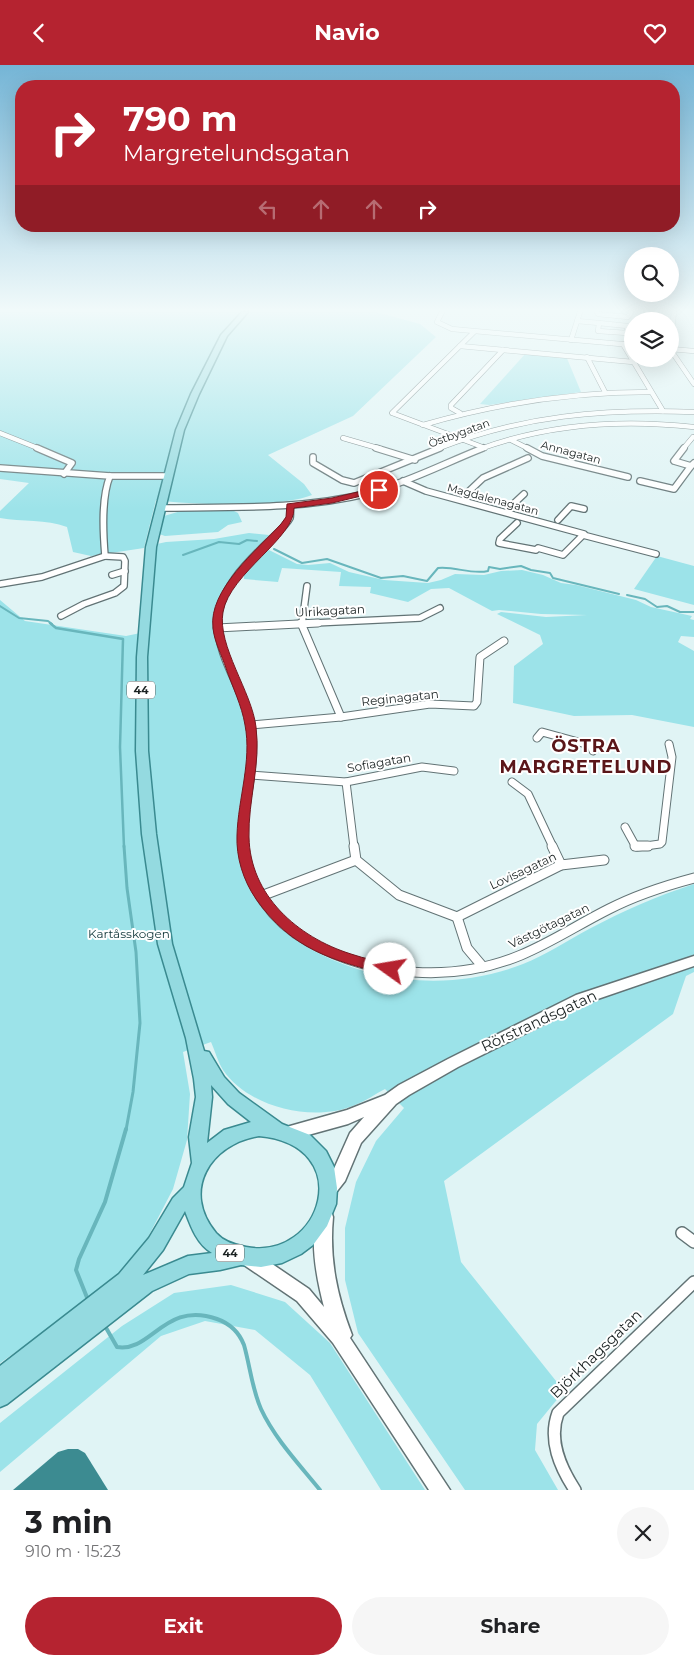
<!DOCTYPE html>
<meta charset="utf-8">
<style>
:root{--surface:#fff;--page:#f6f6f6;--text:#202124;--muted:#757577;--accent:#b52330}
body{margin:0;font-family:Montserrat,sans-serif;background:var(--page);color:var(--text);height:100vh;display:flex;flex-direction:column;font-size:19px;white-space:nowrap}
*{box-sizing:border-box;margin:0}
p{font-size:16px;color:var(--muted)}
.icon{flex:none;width:28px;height:28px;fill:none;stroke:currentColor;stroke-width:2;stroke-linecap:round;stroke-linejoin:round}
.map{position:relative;height:1425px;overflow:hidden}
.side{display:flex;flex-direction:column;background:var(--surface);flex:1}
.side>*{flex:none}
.top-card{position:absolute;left:15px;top:15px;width:665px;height:152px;border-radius:20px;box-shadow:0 5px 20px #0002;background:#b52330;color:#fff;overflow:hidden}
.fabs{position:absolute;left:624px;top:182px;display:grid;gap:10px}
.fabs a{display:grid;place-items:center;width:55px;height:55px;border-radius:50%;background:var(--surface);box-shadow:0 5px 20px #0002;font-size:25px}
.pin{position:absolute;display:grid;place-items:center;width:42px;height:42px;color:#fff;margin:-21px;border:2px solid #fff;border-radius:50%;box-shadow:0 1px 5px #0007}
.me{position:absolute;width:55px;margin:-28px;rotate:283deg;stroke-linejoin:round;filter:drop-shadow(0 0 4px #0008)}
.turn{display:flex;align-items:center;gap:18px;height:105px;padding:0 25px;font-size:22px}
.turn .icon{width:65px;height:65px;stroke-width:2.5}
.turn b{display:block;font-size:35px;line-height:42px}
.lanes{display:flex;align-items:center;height:48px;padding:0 25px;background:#0003;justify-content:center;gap:25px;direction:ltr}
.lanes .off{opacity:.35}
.round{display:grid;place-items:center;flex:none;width:52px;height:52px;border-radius:26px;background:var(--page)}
.head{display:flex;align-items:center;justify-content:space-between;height:85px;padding:0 25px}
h1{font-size:30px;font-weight:700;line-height:38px}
.primary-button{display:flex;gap:10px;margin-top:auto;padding:10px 25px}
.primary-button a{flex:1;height:58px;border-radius:30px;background:var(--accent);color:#fff;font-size:20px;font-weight:700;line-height:58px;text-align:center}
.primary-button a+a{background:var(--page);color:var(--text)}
header{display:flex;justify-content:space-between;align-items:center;height:65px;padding:0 25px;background:var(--accent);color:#fff;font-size:22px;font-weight:700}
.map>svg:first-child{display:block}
.green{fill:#9ce3e9}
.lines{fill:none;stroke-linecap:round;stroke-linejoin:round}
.stream-far3{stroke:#68b6bc;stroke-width:2}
.stream-far2{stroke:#68b6bc;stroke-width:2.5}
.stream-far1{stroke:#68b6bc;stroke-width:3}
.stream{stroke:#68b6bc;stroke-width:4}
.building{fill:#3c8b91}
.street-far4-casing{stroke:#627375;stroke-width:5.5}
.street-far3-casing{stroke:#627375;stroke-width:8}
.street-far2-casing{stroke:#627375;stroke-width:9}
.street-far1-casing{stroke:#627375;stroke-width:11}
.street-casing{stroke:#627375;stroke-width:14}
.secondary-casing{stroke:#627375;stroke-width:3}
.primary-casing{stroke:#3a8a90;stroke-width:3}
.street-far4{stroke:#fff;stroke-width:4.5}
.street-far3{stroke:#fff;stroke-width:5.5}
.street-far2{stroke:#fff;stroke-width:7}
.street-far1{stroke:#fff;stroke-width:9}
.street{stroke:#fff;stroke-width:11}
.secondary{fill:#fff;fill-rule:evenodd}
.primary{fill:#94dae0;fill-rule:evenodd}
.route{fill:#b52330;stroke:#76171f}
.labels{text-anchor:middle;stroke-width:4;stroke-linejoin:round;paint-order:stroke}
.far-street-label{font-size:11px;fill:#1a2222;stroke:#fff}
.shield{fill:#fff;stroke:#5f6464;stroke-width:1}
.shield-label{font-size:11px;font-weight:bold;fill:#1a2222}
.street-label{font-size:12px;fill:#1a2222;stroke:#fff}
.park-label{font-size:12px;fill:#0e3538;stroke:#fff}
.near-street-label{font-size:15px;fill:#1a2222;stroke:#fff}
.district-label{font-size:18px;font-weight:bold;letter-spacing:1px;fill:#5a1619;stroke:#fff}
</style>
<header><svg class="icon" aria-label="back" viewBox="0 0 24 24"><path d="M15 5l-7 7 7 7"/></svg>Navio<svg class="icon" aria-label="heart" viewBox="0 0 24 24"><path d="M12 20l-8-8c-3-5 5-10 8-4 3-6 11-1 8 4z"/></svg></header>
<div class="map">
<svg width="694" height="1425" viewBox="0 0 694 1425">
<rect width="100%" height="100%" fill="#e0f4f5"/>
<!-- green -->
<g class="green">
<path d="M0 247H376L420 259 436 272 353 351 268 390 304 419 312 430C280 443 192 440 156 435L144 483 91 491 73 487 67 462C46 454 22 457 0 453V446L29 418 0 414Z"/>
<path d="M526 288 566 291 581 327 489 340 480 339Z"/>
<path d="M181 446H234L238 448 242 457 228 460 218 467 165 471 159 469 164 451Z"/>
<path d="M249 468 269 470C247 494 209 530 214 566 217 583 226 600 232 615 239 633 247 651 248 670 252 714 231 757 241 801 251 840 283 871 318 888 381 920 456 925 523 899 545 890 567 876 589 864 623 846 657 831 694 819V907L686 911 673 949 444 1116 461 1197 564 1326 537 1359 535 1385 558 1425H465L358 1268 345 1215V1163L356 1117 376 1076 404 1043 385 1024C375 1029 366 1036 355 1040 314 1058 249 1043 223 1005 218 997 215 986 211 977L183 987 190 1029 187 1075 173 1124 147 1174 109 1222 0 1298V535L25 556 126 571 150 566 151 522 157 479 166 477 214 474Z"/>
<path d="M269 485 297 499 308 500 330 498 349 507 384 515 428 518 441 515 455 509 484 510 501 506 522 505 543 510 561 518 576 520 636 535 651 542 692 551 690 554 694 555V572L681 571 678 577 694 586V662L632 650 574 651 513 638 514 601 543 579 540 570 497 549 501 547 546 552 587 550 541 549 499 545 492 546 449 523 431 524 408 537 370 528 371 522 339 521 341 507 282 503 278 517 244 514V510L264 487Z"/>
<path d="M657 491 694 501V540L634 524Z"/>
<path d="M231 1220 285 1237 330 1278 425 1425H381L310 1310 255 1265 205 1256 161 1271 0 1407V1358L122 1261 174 1228Z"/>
</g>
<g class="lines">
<!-- stream-far3 -->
<g class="stream-far3">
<path d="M274 484 302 498 327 494 381 513 403 511 427 516 438 503C455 501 471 510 488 506L489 502 500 504 521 501 531 505 550 508 553 513 619 529"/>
<path d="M183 490 219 477 239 479 247 475 257 476"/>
<path d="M627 530 645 534 657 542 667 541 680 547H694"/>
<path d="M0 541 19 553 48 556 52 559"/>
</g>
<!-- stream-far2 -->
<path class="stream-far2" d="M50 558 56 563 123 574 120 682 124 782"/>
<!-- stream-far1 -->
<path class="stream-far1" d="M124 781 127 823 136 887 140 958 133 1027 126 1065"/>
<!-- stream -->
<g class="stream">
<path d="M88 1235 76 1205 79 1194 105 1137 126 1064"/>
<path d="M105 1261 117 1282C151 1288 165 1235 217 1254 231 1259 239 1267 244 1280 250 1301 252 1324 261 1344 275 1374 299 1399 320 1425"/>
</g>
</g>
<!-- building -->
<path class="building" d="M68 1384H78L85 1388 108 1425H13L58 1387Z"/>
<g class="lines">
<!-- street-far4 casing -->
<g class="street-far4-casing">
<g id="street-far4">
<path d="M442 247 437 257 452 264 632 280"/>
<path d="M597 247 598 249 628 252 631 247"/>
<path d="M577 256 599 258"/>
<path d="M599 258 627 261V268L598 266Z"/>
<path d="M474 267 392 348 485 383"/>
<path d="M571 275 580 247"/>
<path d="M623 279 663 346"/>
<path d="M460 281 633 297"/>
<path d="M670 282 674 247"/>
<path d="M670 284 694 319"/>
<path d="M670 284 694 286"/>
<path d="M587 292 605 327"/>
<path d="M460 348 451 343V340L503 285"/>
<path d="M423 360C498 338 573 327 651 327"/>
<path d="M0 368 40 384"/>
<path d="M343 373 381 384"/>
<path d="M511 375 529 384"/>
<path d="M437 384C524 350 601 344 694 347"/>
<path d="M480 384C548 359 622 354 694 362"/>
<path d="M683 384 693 372"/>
</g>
</g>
<!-- street-far3 casing -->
<g class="street-far3-casing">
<g id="street-far3">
<path d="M37 383 72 398 64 409"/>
<path d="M376 383 415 395"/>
<path d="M527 383 542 391 628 412"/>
<path d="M684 383 674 396 691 401 694 398"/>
<path d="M313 392V398L342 415 354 418 440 383"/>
<path d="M0 403 110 411H168"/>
<path d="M403 416 426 426 584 469 563 490 538 483 536 485 499 478 500 474 517 458"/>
<path d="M640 416 674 424 691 401"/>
<path d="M465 430 483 413 528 393"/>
<path d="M510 442 524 429"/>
<path d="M160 443C230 442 302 445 369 428 409 417 445 398 483 383"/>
<path d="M558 455 571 441 584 444"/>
<path d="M583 470 656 489"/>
<path d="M112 510 125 506"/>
<path d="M0 519 42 512 105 491C103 467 101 433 110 411"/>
<path d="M61 551 84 539 115 528 124 521 125 496 123 492 105 491"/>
<path d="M218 559C218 525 246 498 269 476 276 469 286 461 290 453 291 449 290 444 290 441"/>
<path d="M293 559 420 553 440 543"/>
<path d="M302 559 307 521"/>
</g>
</g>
<!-- street-far2 casing -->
<g class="street-far2-casing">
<g id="street-far2">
<path d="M218 558C218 593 244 625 251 660 258 700 242 741 243 782"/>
<path d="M301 558 341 652"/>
<path d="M217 563 318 558"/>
<path d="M251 660 341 652 430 639 474 641 477 637 480 592 504 576"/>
<path d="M537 673 542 667 582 678H590L593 686"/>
<path d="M249 710 346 717 422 702 454 706"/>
<path d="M346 717 354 782"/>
<path d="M512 717 528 729 553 782"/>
<path d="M625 762 636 782"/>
<path d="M638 782 660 779 662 777 672 692 669 679"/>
</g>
</g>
<!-- street-far1 casing -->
<g class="street-far1-casing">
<g id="street-far1">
<path d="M243 781C247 822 273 857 309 877 373 912 454 918 521 890 552 877 579 859 609 844 636 830 664 821 694 813"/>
<path d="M354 781 356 795 399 830 457 852 561 800 604 795"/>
<path d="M552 781 561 800"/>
<path d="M635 781H648"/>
<path d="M261 831 356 795"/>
<path d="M457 852 467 883 483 902"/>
</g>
</g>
<!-- street casing -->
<g class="street-casing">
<g id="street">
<path d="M682 1168 694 1177"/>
<path d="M575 1425C560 1402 548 1375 558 1348L694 1217"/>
</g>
</g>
<!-- secondary casing -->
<g class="secondary-casing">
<g id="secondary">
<path d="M694 891V901L586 938 458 1002 409 1030 396 1039 361 1078 345 1116 334 1130 328 1133 322 1130 320 1125 333 1106 350 1068 364 1052 348 1059 290 1075 285 1073 282 1068 285 1063 290 1061 347 1045 385 1030 399 1020 448 994 576 930Z"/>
<path d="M325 1144 331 1146 333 1152C329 1194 337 1231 352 1270L350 1273 450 1425H429L333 1278 297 1236 244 1200 242 1194 244 1188 250 1186 256 1188 309 1224 324 1242C317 1215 308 1173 319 1146Z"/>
</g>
</g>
<!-- primary casing -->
<g class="primary-casing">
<path id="primary" d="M242 247H248L227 271 199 329 184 365 156 482 147 592 148 686 156 769 172 879 204 986 209 987 224 1012 239 1028 282 1059 310 1070 326 1086 334 1102 337 1123 336 1139 327 1161 313 1180 301 1189 282 1198 261 1202 241 1200 220 1205 189 1209 152 1226 7 1339 0 1342V1301L119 1209 149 1173 173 1133 184 1122 192 1098 189 1072 196 1032 194 1014 186 973 158 879 142 769 136 686 137 592 146 482 176 365 191 329 221 270ZM211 1020 228 1039 251 1057 224 1065 207 1078 212 1032ZM259 1071C358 1080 322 1197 246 1182 235 1180 224 1177 216 1168 181 1126 210 1079 259 1071ZM185 1146C191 1162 197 1179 212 1188L188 1191 143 1210 163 1185Z"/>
</g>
<!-- street-far4 -->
<use href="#street-far4" class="street-far4"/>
<!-- street-far3 -->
<use href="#street-far3" class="street-far3"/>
<!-- street-far2 -->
<use href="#street-far2" class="street-far2"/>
<!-- street-far1 -->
<use href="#street-far1" class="street-far1"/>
<!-- street -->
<use href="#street" class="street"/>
<!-- secondary -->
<use href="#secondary" class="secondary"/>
<!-- primary -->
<use href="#primary" class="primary"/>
</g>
<!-- sky -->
<linearGradient id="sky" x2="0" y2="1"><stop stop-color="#75b5d6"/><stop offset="0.55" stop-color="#f1fafa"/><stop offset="1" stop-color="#f1fafa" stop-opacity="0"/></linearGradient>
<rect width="694" height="446" fill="url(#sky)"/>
<!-- route -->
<path class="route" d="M379 422 382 423V426L332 438 294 443C295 473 230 508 223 547 217 581 252 627 256 662 261 699 248 735 249 772 250 830 297 872 351 889 365 894 380 896 395 901L397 904 395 908 390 910C333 896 291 884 256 834 243 815 236 792 237 770 238 734 252 696 245 660 242 641 232 621 226 603 222 591 214 576 213 563 208 525 257 485 281 459L286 452 287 439 332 433Z"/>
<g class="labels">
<!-- far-street labels -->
<g class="far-street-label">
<text transform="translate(459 368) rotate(-20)" y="4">Östbygatan</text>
<text transform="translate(571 387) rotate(15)" y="4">Annagatan</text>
<text transform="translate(493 434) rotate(15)" y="4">Magdalenagatan</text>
</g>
<!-- shield labels -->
<g class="shield">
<rect x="127" y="616.5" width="28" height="17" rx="4"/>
<rect x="216" y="1179.5" width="28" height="17" rx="4"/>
</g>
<g class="shield-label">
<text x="141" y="629">44</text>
<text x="230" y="1192">44</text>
</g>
<!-- street labels -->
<g class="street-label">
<text transform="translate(330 546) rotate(-3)" y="4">Ulrikagatan</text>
<text transform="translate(400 633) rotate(-6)" y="4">Reginagatan</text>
<text transform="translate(379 698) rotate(-10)" y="4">Sofiagatan</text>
<text transform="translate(523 806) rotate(-25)" y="4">Lovisagatan</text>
<text transform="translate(549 861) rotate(-26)" y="4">Västgötagatan</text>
</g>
<!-- park labels -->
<g class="park-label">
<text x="129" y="873">Kartåsskogen</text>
</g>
<!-- near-street labels -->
<g class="near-street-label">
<text transform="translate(539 956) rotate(-25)" y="5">Rörstrandsgatan</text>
<text transform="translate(596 1289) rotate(-44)" y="5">Björkhagsgatan</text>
</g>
<!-- district labels -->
<g class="district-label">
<text x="586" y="687">ÖSTRA<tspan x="586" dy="21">MARGRETELUND</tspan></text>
</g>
</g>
</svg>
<div class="fabs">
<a><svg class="icon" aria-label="search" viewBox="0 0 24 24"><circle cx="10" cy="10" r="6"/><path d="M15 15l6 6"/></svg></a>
<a><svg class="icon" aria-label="layers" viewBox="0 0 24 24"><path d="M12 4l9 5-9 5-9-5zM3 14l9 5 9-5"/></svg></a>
</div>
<div class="pin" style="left:379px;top:425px;background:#d93025"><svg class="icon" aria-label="arrive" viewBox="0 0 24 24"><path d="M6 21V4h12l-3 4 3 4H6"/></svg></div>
<svg class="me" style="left:390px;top:904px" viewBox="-20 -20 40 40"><circle r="19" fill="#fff"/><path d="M0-13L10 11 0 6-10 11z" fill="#b52330"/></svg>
<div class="top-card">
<div class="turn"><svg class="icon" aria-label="right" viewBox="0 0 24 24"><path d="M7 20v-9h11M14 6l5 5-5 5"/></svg><div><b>790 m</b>Margretelundsgatan</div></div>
<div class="lanes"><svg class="icon off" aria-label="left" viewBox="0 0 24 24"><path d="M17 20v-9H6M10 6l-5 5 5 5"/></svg><svg class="icon off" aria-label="ahead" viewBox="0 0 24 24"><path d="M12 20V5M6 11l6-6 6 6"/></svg><svg class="icon off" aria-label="ahead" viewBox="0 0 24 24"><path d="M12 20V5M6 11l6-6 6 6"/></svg><svg class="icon" aria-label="right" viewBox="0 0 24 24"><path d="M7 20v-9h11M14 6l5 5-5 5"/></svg></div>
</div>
</div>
<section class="side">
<div class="head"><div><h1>3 min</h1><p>910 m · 15:23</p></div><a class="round"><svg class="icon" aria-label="close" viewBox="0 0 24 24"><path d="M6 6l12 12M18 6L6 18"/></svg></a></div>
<div class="primary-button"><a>Exit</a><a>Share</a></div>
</section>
